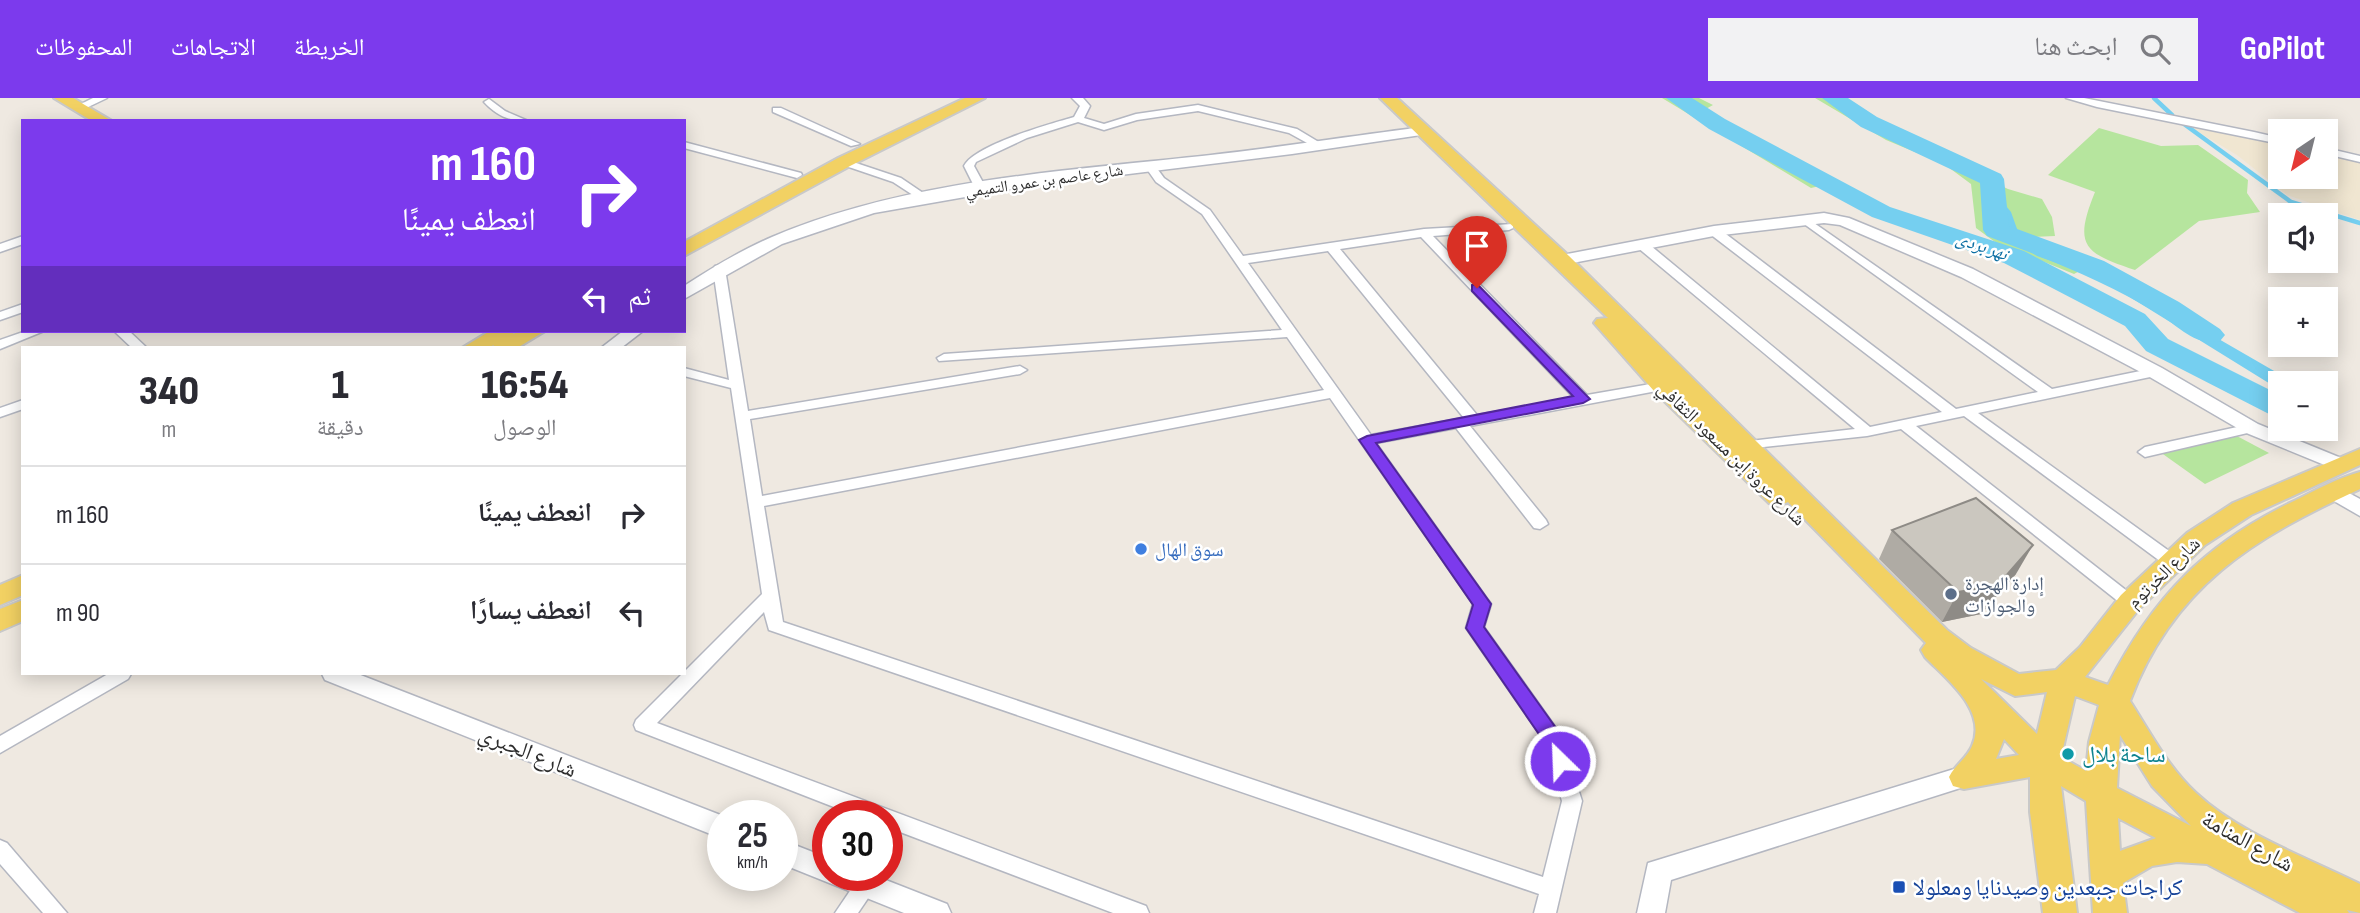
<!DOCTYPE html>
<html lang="ar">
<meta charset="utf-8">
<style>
:root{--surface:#fff;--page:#f2f2f3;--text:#2b2b33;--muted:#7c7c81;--line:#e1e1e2;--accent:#7c3aed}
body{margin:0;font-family:"Sofia Sans Condensed","Noto Naskh Arabic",sans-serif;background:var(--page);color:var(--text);direction:rtl;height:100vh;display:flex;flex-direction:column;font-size:26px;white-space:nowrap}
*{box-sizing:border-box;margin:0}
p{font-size:23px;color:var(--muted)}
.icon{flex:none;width:38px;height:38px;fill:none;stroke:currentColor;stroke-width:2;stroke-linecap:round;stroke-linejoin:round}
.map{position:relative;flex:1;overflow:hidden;direction:ltr}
.side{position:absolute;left:21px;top:248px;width:665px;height:329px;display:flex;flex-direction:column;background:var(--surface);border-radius:0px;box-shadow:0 4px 18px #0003;direction:rtl}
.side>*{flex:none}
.banner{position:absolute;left:21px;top:21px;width:665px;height:214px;border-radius:0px;box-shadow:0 4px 18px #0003;direction:rtl;background:#7c3aed;color:#fff;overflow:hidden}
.needle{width:46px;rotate:215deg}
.fabs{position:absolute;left:2268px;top:21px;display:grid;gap:14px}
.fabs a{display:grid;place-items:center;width:70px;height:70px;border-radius:0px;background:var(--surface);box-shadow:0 4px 18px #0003;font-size:35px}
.speed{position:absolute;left:707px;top:702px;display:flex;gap:14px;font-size:35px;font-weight:700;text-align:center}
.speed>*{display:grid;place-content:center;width:91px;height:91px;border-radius:50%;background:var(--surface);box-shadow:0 4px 18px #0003;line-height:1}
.speed small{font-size:18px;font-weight:400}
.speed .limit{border:10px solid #d22;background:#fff;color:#111}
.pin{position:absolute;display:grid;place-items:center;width:60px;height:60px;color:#fff;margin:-72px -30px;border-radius:50% 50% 50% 0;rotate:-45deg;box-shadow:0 0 7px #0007}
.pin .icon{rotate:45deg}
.me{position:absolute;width:77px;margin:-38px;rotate:336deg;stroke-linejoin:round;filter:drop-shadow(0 0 5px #0008)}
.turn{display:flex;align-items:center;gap:24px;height:147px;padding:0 35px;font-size:32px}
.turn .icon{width:91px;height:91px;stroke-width:2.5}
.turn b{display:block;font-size:49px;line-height:60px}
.then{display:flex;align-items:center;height:66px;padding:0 35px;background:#0003;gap:14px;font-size:26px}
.eta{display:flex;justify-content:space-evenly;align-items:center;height:119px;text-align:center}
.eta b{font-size:42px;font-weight:800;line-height:49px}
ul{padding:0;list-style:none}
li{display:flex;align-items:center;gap:21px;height:98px;padding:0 35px;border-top:2px solid var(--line)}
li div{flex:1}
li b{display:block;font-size:26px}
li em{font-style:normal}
header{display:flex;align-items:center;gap:42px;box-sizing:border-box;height:98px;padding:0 35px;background:var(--accent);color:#fff}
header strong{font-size:33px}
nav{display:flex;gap:38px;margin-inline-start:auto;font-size:24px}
.search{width:490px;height:63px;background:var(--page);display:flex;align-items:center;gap:18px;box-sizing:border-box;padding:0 24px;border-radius:0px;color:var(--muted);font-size:26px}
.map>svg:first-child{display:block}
.education{fill:#f0e6d1}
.green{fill:#b6e59e}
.water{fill:#75cff0}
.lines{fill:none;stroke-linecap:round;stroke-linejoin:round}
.stream{stroke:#75cff0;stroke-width:4.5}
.river{fill:#75cff0;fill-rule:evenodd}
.street-casing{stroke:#b4b7c1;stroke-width:3}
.secondary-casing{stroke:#b4b7c1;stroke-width:3}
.primary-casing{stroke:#c9c9c9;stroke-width:4}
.street{fill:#fff;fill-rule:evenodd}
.secondary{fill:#fff;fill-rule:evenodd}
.primary{fill:#f2d163;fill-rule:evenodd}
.wall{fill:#afaba4}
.shaded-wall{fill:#8e8b86}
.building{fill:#cbc7bf;stroke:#8e8b86;stroke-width:2}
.route{fill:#7c3aed;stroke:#51269a;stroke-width:2}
.shop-dot{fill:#3f7fe0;stroke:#fff;stroke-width:2.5}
.service-dot{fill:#5c6f8a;stroke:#fff;stroke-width:2.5}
.culture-dot{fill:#0f9aa8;stroke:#fff;stroke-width:2.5}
.transit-dot{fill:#1a4fb4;stroke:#fff;stroke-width:2.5}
.labels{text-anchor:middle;stroke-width:5;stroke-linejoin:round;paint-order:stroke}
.far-street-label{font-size:16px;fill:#2e2e2e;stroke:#fff}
.far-water-label{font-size:18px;font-style:italic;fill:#0d6fa3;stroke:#fff}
.street-label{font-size:19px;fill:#2e2e2e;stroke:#fff}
.shop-label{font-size:19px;fill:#366cbe;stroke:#fff;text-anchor:start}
.service-label{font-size:19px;fill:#4e5e75;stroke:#fff;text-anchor:start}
.near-street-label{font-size:23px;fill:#2e2e2e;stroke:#fff}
.near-culture-label{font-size:23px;fill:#0d838f;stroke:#fff;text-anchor:start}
.near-transit-label{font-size:23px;fill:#164399;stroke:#fff;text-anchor:start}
</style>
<header>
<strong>GoPilot</strong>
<div class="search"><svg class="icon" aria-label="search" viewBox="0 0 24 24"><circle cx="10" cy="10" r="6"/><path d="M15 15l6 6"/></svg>ابحث هنا</div>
<nav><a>الخريطة</a><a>الاتجاهات</a><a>المحفوظات</a></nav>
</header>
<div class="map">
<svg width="2360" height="815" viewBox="0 0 2360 815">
<rect width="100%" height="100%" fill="#efe9e1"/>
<!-- education -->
<path class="education" d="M2190 29 2213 30 2280 45V79H2326V55L2360 62V122L2287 97 2237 57Z"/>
<!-- green -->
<g class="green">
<path d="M1662 0H1699L1713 7 1704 12 1837 84 1811 90Z"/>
<path d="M1815 0H1841L1865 17 1916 40 1976 76 2008 91 2042 101 2052 119 2055 138 2029 139 2085 170 2074 176 1995 144 1976 130 1971 86 1944 66 1886 42Z"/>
<path d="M2099 30 2161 48 2198 47 2248 82 2247 95 2260 114 2199 123 2135 172C2084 155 2073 148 2095 94L2048 77Z"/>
<path d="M2235 337 2269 355 2205 386 2160 354Z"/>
</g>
<!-- water -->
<path class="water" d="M1992 91 2011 114 2021 142 2094 169 2295 285H2280V292L2099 180 2037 158 1996 132Z"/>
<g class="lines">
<!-- stream -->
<g class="stream">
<path d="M2154 0 2172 17"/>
<path d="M2184 26 2291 104 2360 125"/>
</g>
<!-- river -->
<g class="river">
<path d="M1666 0H1692L1725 21 1890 109 2024 153 2145 216 2168 241 2280 297V318L2269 316 2146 253 2125 228 2004 165 1872 119 1709 31Z"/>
<path d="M1822 0H1848L1877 19 2001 76 2004 81 2009 128 2104 163 2179 204 2220 231 2225 237 2220 243C2196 249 2178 228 2159 216 2104 183 2046 160 1987 138L1983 132 1980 85 1861 29Z"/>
</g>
<!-- street casing -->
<g class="street-casing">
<g id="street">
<path d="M93 0H107L84 11 75 9Z"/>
<path d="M1072 0H1083L1090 8 1084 20 1104 26 1136 16 1198 7 1297 31 1327 49 1318 51 1289 35 1198 13 1137 22 1104 32 1078 24 1027 40 976 64 974 68 986 90 976 92 964 68C974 47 1050 26 1074 19L1080 8Z"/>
<path d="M2066 0H2084L2254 34 2280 40V46L2097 9Z"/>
<path d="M489 1 505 13 528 23C509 23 497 18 484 4Z"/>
<path d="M773 10H781L860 46 851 48 773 14Z"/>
<path d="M684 44 801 75 802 77 797 80 684 50Z"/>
<path d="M2326 50 2360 58V64L2326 56Z"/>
<path d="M844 61 901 80 929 99 919 101 893 84 840 66V62Z"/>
<path d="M1149 64 1153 65 1164 80 1210 112 1243 158 1424 131 1513 126V130L1509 132 1433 138 1587 297 1662 284 1669 288 1662 292 1470 328 1546 422 1548 426 1540 431 1534 430 1456 330 1376 345 1488 502 1491 506 1484 529 1561 637 1582 703 1556 815H1534L1539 796 769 532 764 514 657 625 1146 808 1149 815H1113L887 729V718H857L636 632 634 627 636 622 762 496 731 290 684 278V270L729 282 713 171 715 168 719 167 725 171 748 313 1020 268 1027 272 1020 276 750 321 762 398 1324 292 1287 239 939 263 937 260 944 256 1282 232 1202 116 1156 84 1144 67ZM1421 139 1574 300 1477 317 1340 151ZM1328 153 1464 320 1371 337 1248 165ZM1330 300 1473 506 1466 530 1545 644 1562 703 1543 779 783 524 764 408Z"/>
<path d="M1804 118 2052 291 2155 270 2160 271 2162 274 2155 278 1978 315 2176 458 2178 462 2176 466H2164L1964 318 1916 328 2136 500 2139 504 2136 508H2124L1901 331 1867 338 1745 351 1743 348 1745 345 1750 343 1855 331 1637 149V143H1645L1870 329 1942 314 1710 136V130H1718L1956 311 2038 294 1800 123V119Z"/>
<path d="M23 138V146L0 154V146Z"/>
<path d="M23 206V214L0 222V214Z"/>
<path d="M26 233H44L0 251V242Z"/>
<path d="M114 233H129L147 250H132Z"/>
<path d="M23 302V311L0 319V310Z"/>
<path d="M2251 326 2258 330 2256 333 2145 359 2138 354 2145 349Z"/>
<path d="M108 576H131L128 581 0 655V638Z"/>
<path d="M0 742 7 745 67 815H43L0 766Z"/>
<path d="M866 778 874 781 877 787 858 815H835L858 781Z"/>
</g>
</g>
<!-- secondary casing -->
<g class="secondary-casing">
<g id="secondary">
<path d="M1423 29 1428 30V36L1292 56 1022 89 874 115 782 146 684 201V188C712 170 741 152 772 139 903 83 1061 73 1202 58 1276 50 1349 38 1423 29Z"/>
<path d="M1824 115 1849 120 1973 171 2162 270 2258 326 2346 362 2349 366 2339 372 2332 370 2244 334 2148 278 1961 179 1840 127 1824 125 1714 138 1562 167 1554 162 1562 157 1714 128Z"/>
<path d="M623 233H643L621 250H601Z"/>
<path d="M2334 387 2360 401V418L2327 399 2324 394 2327 389Z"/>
<path d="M322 576H358L723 718V741L325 582Z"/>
<path d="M1964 668 1973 672 1977 679 1973 686 1671 782 1665 815H1637L1648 765Z"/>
<path d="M782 742 828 760V777H873L947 806 951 815H904L782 766Z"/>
</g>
</g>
<!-- primary casing -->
<g class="primary-casing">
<g id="primary">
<path d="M54 0H73L112 23H92Z"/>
<path d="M965 0H985L850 68 684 158V144L838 60Z"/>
<path d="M1380 0H1397L1569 158 1947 532 1971 550 2019 576 2056 572 2080 549 2121 497 2187 435 2233 405 2360 351V367L2251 417 2205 447 2139 511 2085 579 2108 587C2153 499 2205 445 2296 402 2316 392 2338 380 2360 374V391C2254 440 2173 488 2130 603 2150 634 2168 669 2196 695 2240 736 2306 759 2360 786V815L2347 812 2349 815H2300L2207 766 2177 764 2152 768 2123 785 2127 815H2093L2086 703 2061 688 2077 815H2043L2030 714V679L1964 691 1953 688 1949 679C1955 667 1967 660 1972 648 1988 612 1946 581 1925 559L1921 552 1926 545 1788 404 1778 408 1769 405 1654 293 1594 225 1597 221 1608 220ZM1981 581 2015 598 2047 594 2037 636ZM2075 598 2099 607 2089 644 2086 673 2061 659ZM2120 637 2152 688 2191 728 2117 690ZM2004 641 2019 657 1996 661ZM2118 720 2156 740 2120 753Z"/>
<path d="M490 233H515L513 236 520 233H545L517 250H492L494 247 487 250H462Z"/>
<path d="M23 477V497L0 507V487Z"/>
<path d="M23 502V523L0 533V511Z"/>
</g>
</g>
<!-- street -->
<use href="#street" class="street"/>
<!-- secondary -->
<use href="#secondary" class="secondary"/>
<!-- primary -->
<use href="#primary" class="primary"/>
</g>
<!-- wall -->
<path class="wall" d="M1892 432 2016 476 1981 516 1942 524 1879 461Z"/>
<!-- shaded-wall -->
<path class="shaded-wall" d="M2033 447 2016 476 1981 516 1942 524 1958 494Z"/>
<!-- building -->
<path class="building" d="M1976 400 2033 447 1998 487 1958 494 1892 432Z"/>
<!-- route -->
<path class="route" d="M1477 186 1590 301 1583 305 1376 345 1491 506 1484 529 1561 637 1570 663 1567 668H1553L1545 645 1466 530 1473 507 1359 342 1367 338 1573 298 1472 193V187Z"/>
<!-- markers -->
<circle class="shop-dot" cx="1141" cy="451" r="7"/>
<circle class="service-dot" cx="1951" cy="496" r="7"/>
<circle class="culture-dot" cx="2068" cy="656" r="7"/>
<rect class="transit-dot" x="1892" y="782" width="14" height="14" rx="3.5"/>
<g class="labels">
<!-- far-street labels -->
<g class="far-street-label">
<text transform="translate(1044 82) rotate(-8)" y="6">شارع عاصم بن عمرو التميمي</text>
</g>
<!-- far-water labels -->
<g class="far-water-label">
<text transform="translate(1982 148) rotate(19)" y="6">نهر بردى</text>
</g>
<!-- street labels -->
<g class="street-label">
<text transform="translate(1732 355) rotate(44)" y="7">شارع عروة إبن مسعود الثقافي</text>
<text transform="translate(2163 474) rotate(-44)" y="7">شارع الخرتوم</text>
</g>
<!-- shop labels -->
<g class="shop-label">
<text x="1155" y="458">سوق الهال</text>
</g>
<!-- service labels -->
<g class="service-label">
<text x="1965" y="492">إدارة الهجرة<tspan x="1965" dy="22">والجوازات</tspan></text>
</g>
<!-- near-street labels -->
<g class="near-street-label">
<text transform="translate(528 653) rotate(22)" y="8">شارع الجبري</text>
<text transform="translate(2248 743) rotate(29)" y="8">شارع المنامة</text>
</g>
<!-- near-culture labels -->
<g class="near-culture-label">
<text x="2082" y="664">ساحة بلال</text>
</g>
<!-- near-transit labels -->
<g class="near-transit-label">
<text x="1913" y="797">كراجات جبعدين وصيدنايا ومعلولا</text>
</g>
</g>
</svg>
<div class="fabs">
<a><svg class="needle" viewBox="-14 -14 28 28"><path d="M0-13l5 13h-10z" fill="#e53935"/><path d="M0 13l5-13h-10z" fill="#7c7c81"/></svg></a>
<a><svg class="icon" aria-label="sound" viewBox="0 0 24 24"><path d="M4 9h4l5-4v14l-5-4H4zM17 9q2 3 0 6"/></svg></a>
<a>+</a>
<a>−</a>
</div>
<div class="speed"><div>25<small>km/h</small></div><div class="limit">30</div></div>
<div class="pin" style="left:1477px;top:190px;background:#d93025"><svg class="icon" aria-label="arrive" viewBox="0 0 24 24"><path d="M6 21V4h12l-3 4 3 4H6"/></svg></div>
<svg class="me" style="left:1560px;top:663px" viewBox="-20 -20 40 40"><circle r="17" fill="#7c3aed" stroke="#fff" stroke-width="3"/><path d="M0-11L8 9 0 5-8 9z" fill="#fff"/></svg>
<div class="banner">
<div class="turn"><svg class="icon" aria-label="right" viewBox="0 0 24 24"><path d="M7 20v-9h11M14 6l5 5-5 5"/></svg><div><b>160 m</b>انعطف يمينًا</div></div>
<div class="then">ثم<svg class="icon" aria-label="left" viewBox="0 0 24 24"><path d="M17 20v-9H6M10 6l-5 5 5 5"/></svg></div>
</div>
<section class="side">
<div class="eta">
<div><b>16:54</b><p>الوصول</p></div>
<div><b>1</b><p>دقيقة</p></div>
<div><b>340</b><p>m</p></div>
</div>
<ul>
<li><svg class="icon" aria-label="right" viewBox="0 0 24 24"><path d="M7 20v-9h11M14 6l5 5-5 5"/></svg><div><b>انعطف يمينًا</b></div><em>160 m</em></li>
<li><svg class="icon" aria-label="left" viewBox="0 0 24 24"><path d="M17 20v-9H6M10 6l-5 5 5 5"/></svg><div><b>انعطف يسارًا</b></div><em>90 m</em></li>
</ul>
</section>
</div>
